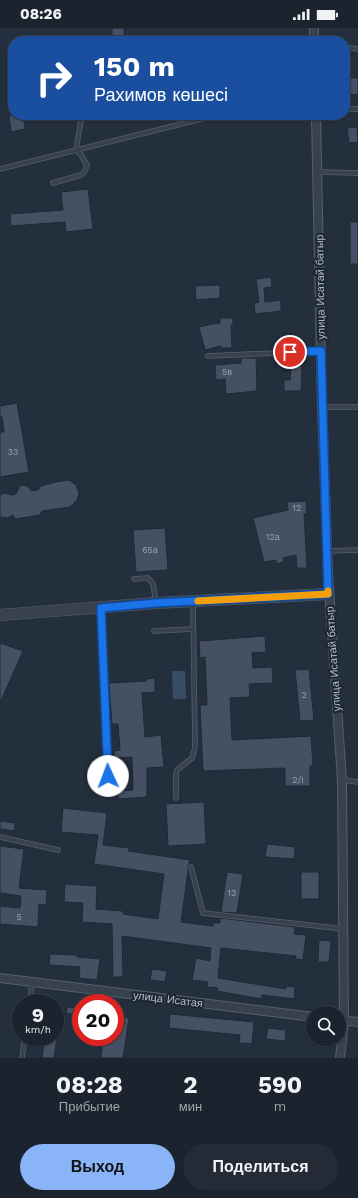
<!DOCTYPE html>
<html lang="ru">
<meta charset="utf-8">
<style>
:root{--surface:#1b232e;--page:#242b36;--text:#f1f3f6;--muted:#a0a4aa;--line:#39404a;--accent:#8ab4f8}
body{margin:0;font-family:"Work Sans",sans-serif;background:var(--page);color:var(--text);height:100vh;display:flex;flex-direction:column;font-size:15px;white-space:nowrap}
*{box-sizing:border-box;margin:0}
p{font-size:13px;color:var(--muted)}
.icon{flex:none;width:22px;height:22px;fill:none;stroke:currentColor;stroke-width:2;stroke-linecap:round;stroke-linejoin:round}
.map{position:relative;height:1030px;overflow:hidden}
.panel{display:flex;flex-direction:column;background:var(--surface);flex:1}
.panel>*{flex:none}
.top-card{position:absolute;left:8px;top:8px;width:342px;height:84px;border-radius:16px;box-shadow:0 1px 3px #0004,0 0 0 1px var(--line);background:#1a4fa0;color:#fff;overflow:hidden}
.fabs{position:absolute;left:306px;top:978px;display:grid;gap:8px}
.fabs a{display:grid;place-items:center;width:40px;height:40px;border-radius:50%;background:var(--surface);box-shadow:0 1px 3px #0004,0 0 0 1px var(--line);font-size:20px}
.speed{position:absolute;left:12px;top:966px;display:flex;gap:8px;font-size:20px;font-weight:700;text-align:center}
.speed>*{display:grid;place-content:center;width:52px;height:52px;border-radius:50%;background:var(--surface);box-shadow:0 1px 3px #0004,0 0 0 1px var(--line);line-height:1}
.speed small{font-size:10px;font-weight:400}
.speed .limit{border:6px solid #d22;background:#fff;color:#111}
.pin{position:absolute;display:grid;place-items:center;width:34px;height:34px;color:#fff;margin:-17px;border:2px solid #fff;border-radius:50%;box-shadow:0 1px 4px #0007}
.me{position:absolute;width:44px;margin:-22px;rotate:358deg;stroke-linejoin:round;filter:drop-shadow(0 0 3px #0008)}
.turn{display:flex;align-items:center;gap:14px;height:84px;padding:0 20px;font-size:18px}
.turn .icon{width:52px;height:52px;stroke-width:2.5}
.turn b{display:block;font-size:28px;line-height:34px}
.eta{display:flex;justify-content:space-evenly;align-items:center;height:68px;text-align:center}
.eta b{font-size:24px;font-weight:700;line-height:28px}
.action{display:flex;gap:8px;margin-top:auto;padding:8px 20px}
.action a{flex:1;height:46px;border-radius:24px;background:var(--accent);color:#111;font-size:16px;font-weight:700;line-height:46px;text-align:center}
.action a+a{background:var(--page);color:var(--text)}
.status{display:flex;justify-content:space-between;align-items:center;height:28px;padding:0 20px;background:var(--surface);direction:ltr}
.status svg{height:11px;fill:currentColor}
.map>svg:first-child{display:block}
.water{fill:#394c67}
.building{fill:#455162;stroke:#1f2835}
.lines{fill:none;stroke-linecap:round;stroke-linejoin:round}
.service-casing{stroke:#565f6c;stroke-width:5.5}
.minor-casing{stroke:#565f6c;stroke-width:10}
.tertiary-casing{stroke:#565f6c;stroke-width:12}
.service{stroke:#38414e;stroke-width:4}
.minor{stroke:#38414e;stroke-width:8}
.tertiary{stroke:#38414e;stroke-width:11}
.route-casing{stroke:#114b97;stroke-width:10}
.route{stroke:#1a73e8;stroke-width:7}
.slow{stroke:#f59e0b;stroke-width:7}
.labels{text-anchor:middle;stroke-width:4;stroke-linejoin:round;paint-order:stroke}
.number-label{font-size:9px;fill:#98a1af}
.street-label{font-size:11px;fill:#b4bcc9;stroke:#1d2633}
</style>
<div class="status"><b>08:26</b><svg viewBox="0 0 49 12"><path d="M0 12V9h3v3zM5 12V6h3v6zM10 12V3h3v9zM15 12V0h3v12zM26 1h20v11H26zM47 4h2v5h-2z"/></svg></div>
<div class="map">
<svg width="358" height="1030" viewBox="0 0 358 1030">
<rect width="100%" height="100%" fill="#242f3e"/>
<!-- water -->
<path class="water" d="M172 643H185L186 671H173Z"/>
<!-- building -->
<g class="building">
<rect x="112" y="0" width="12" height="13"/>
<path d="M13 37V73H8L6 38Z"/>
<path d="M349 50H358V66L350 67Z"/>
<path d="M9 87H23L25 101 11 104Z"/>
<path d="M357 99 358 114 349 115 347 100Z"/>
<path d="M88 161 93 201 66 204 65 194 11 198 10 186 63 182 61 164Z"/>
<rect x="350" y="194" width="8" height="42"/>
<path d="M271 249 272 259 264 260 265 274 281 272V283L255 286 254 275 259 274 256 251Z"/>
<path d="M220 257V270L196 272 195 258Z"/>
<path d="M220 290H233V297H231L232 320H221V318L205 322 199 299 212 296 220 295Z"/>
<path d="M241 330H256L257 363 226 366 225 351 216 352 215 337 241 335Z"/>
<path d="M291 338H302L301 363H284V352H290Z"/>
<path d="M17 375 29 444 0 449V404H4L2 389H0V378Z"/>
<path d="M69 452 76 457 79 465 77 472 70 479 42 483 40 487 15 491 13 487 7 490 0 489V467L5 465 12 467 16 466 20 458 24 457 29 459 31 463 38 462 41 458 56 454Z"/>
<path d="M306 473 307 486H304L307 540H297L296 527 283 530 284 534 277 536 276 532 264 534 253 490 288 482 287 474Z"/>
<path d="M165 500 168 542 136 544 133 502Z"/>
<path d="M265 608 266 624 252 625 253 640 272 639 273 655 249 656 250 669 230 670 232 712 311 708 313 738H310V758H285V740L203 743 200 677H207L205 629 200 630 199 613Z"/>
<path d="M0 615 23 623 0 675Z"/>
<path d="M309 641 314 692 300 693 295 642Z"/>
<path d="M155 650V664L142 665 145 709 161 707 164 739 147 740V769L118 771V763L133 762 132 729 114 730V723L120 722 118 696H112L109 655 146 653V651Z"/>
<path d="M204 774 206 816 168 818 166 776Z"/>
<path d="M63 780 107 785 103 817 129 820 128 823 190 832 188 838V843L181 894 213 898V895H220V890L295 899 294 906 306 907 303 932 295 931 296 928 221 920 218 950 286 961V958L295 959 294 971 262 967 261 971 217 963 218 960 207 959 208 954 192 952 196 930 210 933 211 920 122 908 123 949H113L112 896 82 894 83 875 64 874 65 856 97 858 96 881 123 883V886L158 891 164 846 94 836 98 807 61 804Z"/>
<path d="M0 793 15 795 14 803 0 801Z"/>
<path d="M267 816 295 819 294 831 265 829Z"/>
<path d="M0 818 24 821 19 860 47 862 46 877 39 876 38 899 0 896V878L20 880 21 868 0 865Z"/>
<path d="M227 844 243 846 237 885 221 884Z"/>
<rect x="301" y="844" width="18" height="27"/>
<path d="M319 912 331 913 329 934H318Z"/>
<path d="M50 926 77 927V929L100 931 97 952 79 950 80 939 49 937Z"/>
<path d="M152 941 167 943 165 954 150 952Z"/>
<path d="M67 979 81 981V988L66 985Z"/>
<path d="M170 986 254 994 252 1016 239 1015 240 1007 169 1000Z"/>
<path d="M115 988 129 990 123 1030H101L103 1009H115Z"/>
<path d="M268 1000 286 1002 285 1013 266 1011Z"/>
<path d="M31 1009H57L54 1030H42L44 1015 30 1012Z"/>
</g>
<g class="lines">
<!-- service casing -->
<g class="service-casing">
<g id="service">
<path d="M345 19 358 21"/>
<path d="M345 81H358"/>
<path d="M0 141 217 87"/>
<path d="M317 144 358 145"/>
<path d="M53 155 81 147 85 143 87 137 81 127 76 122 82 87"/>
<path d="M208 328 321 323"/>
<path d="M322 379H358"/>
<path d="M328 523 358 522"/>
<path d="M134 551 148 550 153 556 156 575"/>
<path d="M101 580 108 763"/>
<path d="M154 603 193 601"/>
<path d="M342 752 358 754"/>
<path d="M176 770V746L177 742 192 730 195 720 193 574"/>
<path d="M0 809 58 822"/>
<path d="M191 839 203 885 343 901"/>
<path d="M30 975 32 954"/>
<path d="M22 1030 25 1009"/>
</g>
</g>
<!-- minor casing -->
<g class="minor-casing">
<g id="minor">
<path d="M314 0V13"/>
<path d="M316 87 322 379 328 546 342 752 344 993 340 1030"/>
<path d="M0 950 313 989"/>
<path d="M339 992 358 994"/>
</g>
</g>
<!-- tertiary casing -->
<g class="tertiary-casing">
<path id="tertiary" d="M0 587 156 575 328 566"/>
</g>
<!-- service -->
<use href="#service" class="service"/>
<!-- minor -->
<use href="#minor" class="minor"/>
<!-- tertiary -->
<use href="#tertiary" class="tertiary"/>
</g>
<g class="lines">
<!-- route casing -->
<g class="route-casing">
<path id="route" d="M108 748 101 580 156 575 328 566 321 323 290 324"/>
</g>
<!-- route -->
<use href="#route" class="route"/>
<!-- slow -->
<path class="slow" d="M198 573 328 566V563"/>
</g>
<g class="labels">
<!-- number labels -->
<g class="number-label">
<text x="227" y="347">5в</text>
<text x="13" y="427">33</text>
<text x="297" y="483">12</text>
<text x="273" y="512">12а</text>
<text x="150" y="525">65а</text>
<text x="304" y="670">2</text>
<text x="298" y="755">2/!</text>
<text x="232" y="868">13</text>
<text x="19" y="892">5</text>
</g>
<!-- street labels -->
<g class="street-label">
<text transform="translate(320 259) rotate(-91)" y="4">улица Исатай батыр</text>
<text transform="translate(333 631) rotate(-94)" y="4">улица Исатай батыр</text>
<text transform="translate(168 971) rotate(7)" y="4">улица Исатая</text>
</g>
</g>
</svg>
<div class="fabs">
<a><svg class="icon" aria-label="search" viewBox="0 0 24 24"><circle cx="10" cy="10" r="6"/><path d="M15 15l6 6"/></svg></a>
</div>
<div class="speed"><div>9<small>km/h</small></div><div class="limit">20</div></div>
<div class="pin" style="left:290px;top:324px;background:#d93025"><svg class="icon" aria-label="arrive" viewBox="0 0 24 24"><path d="M6 21V4h12l-3 4 3 4H6"/></svg></div>
<svg class="me" style="left:108px;top:748px" viewBox="-20 -20 40 40"><circle r="19" fill="#fff"/><path d="M0-13L10 11 0 6-10 11z" fill="#1a73e8"/></svg>
<div class="top-card">
<div class="turn"><svg class="icon" aria-label="right" viewBox="0 0 24 24"><path d="M7 20v-9h11M14 6l5 5-5 5"/></svg><div><b>150 m</b>Рахимов көшесі</div></div>
</div>
</div>
<section class="panel">
<div class="eta">
<div><b>08:28</b><p>Прибытие</p></div>
<div><b>2</b><p>мин</p></div>
<div><b>590</b><p>m</p></div>
</div>
<div class="action"><a>Выход</a><a>Поделиться</a></div>
</section>
